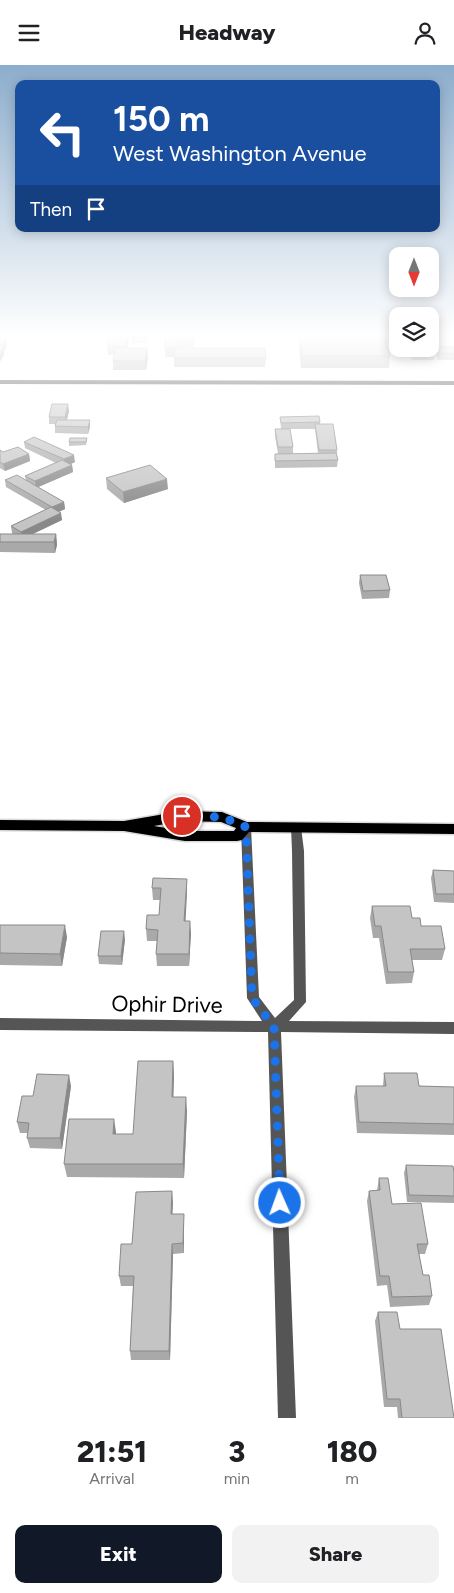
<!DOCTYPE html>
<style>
:root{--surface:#fff;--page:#f2f2f2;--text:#202124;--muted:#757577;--accent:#111827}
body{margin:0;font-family:Figtree,sans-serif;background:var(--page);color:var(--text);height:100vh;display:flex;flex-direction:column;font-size:19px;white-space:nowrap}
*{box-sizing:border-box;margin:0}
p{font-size:16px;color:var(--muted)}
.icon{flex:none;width:28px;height:28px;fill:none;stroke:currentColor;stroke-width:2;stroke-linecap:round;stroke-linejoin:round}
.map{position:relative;height:1353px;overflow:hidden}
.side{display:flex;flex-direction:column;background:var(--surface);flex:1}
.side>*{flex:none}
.hud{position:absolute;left:15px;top:15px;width:425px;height:152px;border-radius:10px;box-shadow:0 2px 12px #0003;background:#1a4fa0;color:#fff;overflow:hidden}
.needle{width:32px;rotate:180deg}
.controls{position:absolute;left:389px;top:182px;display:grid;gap:10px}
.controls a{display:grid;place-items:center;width:50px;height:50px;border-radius:10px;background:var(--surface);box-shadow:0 2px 12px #0003;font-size:25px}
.pin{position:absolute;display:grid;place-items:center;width:42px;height:42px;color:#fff;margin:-21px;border:2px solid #fff;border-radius:50%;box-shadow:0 1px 5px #0007}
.me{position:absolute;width:55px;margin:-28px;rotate:358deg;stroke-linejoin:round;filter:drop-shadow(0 0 4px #0008)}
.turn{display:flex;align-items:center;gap:18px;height:105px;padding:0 15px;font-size:22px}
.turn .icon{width:65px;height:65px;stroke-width:2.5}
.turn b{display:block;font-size:35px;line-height:42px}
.then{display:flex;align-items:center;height:48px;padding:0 15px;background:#0003;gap:10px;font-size:19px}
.eta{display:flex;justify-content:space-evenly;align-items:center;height:85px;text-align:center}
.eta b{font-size:30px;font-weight:800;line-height:35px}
.action{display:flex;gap:10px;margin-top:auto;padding:10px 15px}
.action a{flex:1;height:58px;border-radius:10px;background:var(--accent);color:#fff;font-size:20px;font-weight:800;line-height:58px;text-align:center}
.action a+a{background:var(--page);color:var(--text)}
header{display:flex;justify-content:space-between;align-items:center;height:65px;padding:0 15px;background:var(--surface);font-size:22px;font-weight:800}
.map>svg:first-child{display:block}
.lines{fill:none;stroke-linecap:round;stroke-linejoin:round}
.primary-casing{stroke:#dbdbdb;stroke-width:3}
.minor{fill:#555;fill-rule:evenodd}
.secondary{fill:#222;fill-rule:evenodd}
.primary{fill:#000;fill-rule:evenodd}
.wall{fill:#a9a9a9;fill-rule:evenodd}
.shaded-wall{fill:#898989}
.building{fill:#c4c4c4;stroke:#898989}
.route{stroke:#1a73e8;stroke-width:9;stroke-dasharray:0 16.2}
.labels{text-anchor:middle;stroke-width:4.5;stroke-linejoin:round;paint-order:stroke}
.near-street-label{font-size:22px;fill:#000;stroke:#fff}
</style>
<header><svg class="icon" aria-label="menu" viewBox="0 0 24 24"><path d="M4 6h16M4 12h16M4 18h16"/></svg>Headway<svg class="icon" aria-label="person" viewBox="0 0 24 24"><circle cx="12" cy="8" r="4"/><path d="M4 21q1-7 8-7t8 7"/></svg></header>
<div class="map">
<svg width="454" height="1353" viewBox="0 0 454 1353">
<rect width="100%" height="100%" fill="#fff"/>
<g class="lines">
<!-- primary casing -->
<g class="primary-casing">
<path id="primary" d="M182 746 222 747 247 757 454 759V769L249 767 242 775 237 776H185L124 766 0 765V755L124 756ZM182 756 221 757 236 763 234 766H185L154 761Z"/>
</g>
<!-- minor -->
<path class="minor" d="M246 758 250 759 251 762 259 932 275 953 294 935 292 786 291 762 292 759H300L301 762 304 786 306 937 289 956 454 957V969L281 967 296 1353H278L268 967 0 965V953L262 956 247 933 241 762 242 759Z"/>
<!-- secondary -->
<path class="secondary" d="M0 315 454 316V320L0 319Z"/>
<!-- primary -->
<use href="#primary" class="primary"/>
</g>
<!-- wall -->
<g class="wall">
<path d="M111 268 127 283H147L148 292 146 305H113V296L114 290H108L107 281Z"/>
<path d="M149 268 148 278H132L131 272Z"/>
<path d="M165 268H195L194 282 177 283 266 293 265 302H174V292H165Z"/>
<path d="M300 271 390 291 389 303H301L299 282Z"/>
<path d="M436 282H454V295H438L435 288Z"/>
<path d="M411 284H430L435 289 434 295H412L410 288Z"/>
<path d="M69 346 67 355H90V362L88 369 55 368V361L56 359H49V352Z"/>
<path d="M280 352 320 357V359L337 385V390L338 395 337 402 275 403V389H278L275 371V364H281ZM290 364H315L318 388 293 389V382Z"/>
<path d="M87 376 86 380 69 381V377Z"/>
<path d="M24 377 75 397 70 399 72 400 73 407 38 422 64 437 65 444 59 447 62 455 33 469H56L57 480 55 488 0 487V469H13L12 468 11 461 46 445 6 422 5 415H26L25 411 56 398 25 383Z"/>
<path d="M0 385 3 387 29 389 30 396 5 406 0 403Z"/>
<path d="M106 413 168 424 124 438 107 424Z"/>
<path d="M360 510 390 525 389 533 362 534 359 518Z"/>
<path d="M433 805 454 806V838L434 837 431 813Z"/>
<path d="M187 814V826L185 856 191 868 189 901H157L156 889 157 876H147L146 864 159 850 160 835H153L152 823Z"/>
<path d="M372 841 412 853 445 884 442 895H412L414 907 412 918 386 919 379 873H373L370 853Z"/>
<path d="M0 860 67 872 62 901 0 900Z"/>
<path d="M125 874 122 900 99 899 98 891Z"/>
<path d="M173 996 174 1011 173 1032 187 1046 184 1113 67 1112 64 1099 133 1069Z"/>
<path d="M384 1008 419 1021 454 1022V1070L357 1068 354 1032 356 1021H383Z"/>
<path d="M71 1021 62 1084 30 1083 27 1073V1068H20L17 1057 33 1031Z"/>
<path d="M406 1100 454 1107V1138L407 1137 404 1108Z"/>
<path d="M379 1113 392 1139 428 1179 425 1189H419L423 1210 432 1231 429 1240 390 1242 387 1220 377 1221 367 1136 369 1126H377Z"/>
<path d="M173 1137 172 1149 184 1159V1188L173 1189 170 1295H131L130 1286 133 1221H121L119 1211 132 1179Z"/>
<path d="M378 1247 400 1264 454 1353H398L397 1342H384L375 1256Z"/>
</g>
<!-- shaded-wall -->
<g class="shaded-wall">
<path d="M128 268H130L126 290 125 281Z"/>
<path d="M6 274 7 281 4 287V290L0 297V289L2 285V282Z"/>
<path d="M147 283 148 292 146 305 145 296Z"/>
<path d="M68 339 69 346 66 358 65 352Z"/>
<path d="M90 355V362L88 369V362Z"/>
<path d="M29 389 30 396 5 406 3 399Z"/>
<path d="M74 390 75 397 65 402 64 394Z"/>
<path d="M72 400 73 407 36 423 35 416Z"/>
<path d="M167 414 168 424 124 438 123 427Z"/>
<path d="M64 437 65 444 53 449 52 442Z"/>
<path d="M61 448 62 455 22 474 21 467Z"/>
<path d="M56 469 57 480 55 488 54 477Z"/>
<path d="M187 814V826L185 868 184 856Z"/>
<path d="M190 856 191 868 189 901V889Z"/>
<path d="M65 860 67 872 62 901 60 889Z"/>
<path d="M124 866 125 874 122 900 121 891Z"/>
<path d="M173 996 174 1011 173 1046 172 1032Z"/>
<path d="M69 1010 71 1021 62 1084 60 1073Z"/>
<path d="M186 1032 187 1046 184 1113 183 1099Z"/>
<path d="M114 1054 116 1067 115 1082 113 1069Z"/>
<path d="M172 1126 173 1137 172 1159 171 1149Z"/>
<path d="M184 1149V1188L183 1178Z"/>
<path d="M172 1179 173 1189 170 1295 169 1286Z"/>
</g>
<!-- building -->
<g class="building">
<path d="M111 268H128L125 281H107Z"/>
<path d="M132 268H149L148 272H131Z"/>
<path d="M165 268H194V273H176L175 283H165Z"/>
<path d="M300 271H384L390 291H302Z"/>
<path d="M0 274H6L2 282H0Z"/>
<path d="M430 282H433L435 289 413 288 412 284H430Z"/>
<path d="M436 282H454V289L438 288Z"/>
<path d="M116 283H147L145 296H113Z"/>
<path d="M175 283H265L266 293H174Z"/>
<path d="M0 284H3L0 289Z"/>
<path d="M52 339H68L65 352H49Z"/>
<path d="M319 351 320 357 281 358 280 352Z"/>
<path d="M57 355H90L88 362 55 361Z"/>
<path d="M315 359H333L337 385H319Z"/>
<path d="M275 364H290L293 382H278Z"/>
<path d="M34 372 74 390 64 394 24 377Z"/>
<path d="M70 373H87L86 377H69Z"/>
<path d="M18 382 29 389 3 399 0 397V385L3 387Z"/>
<path d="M336 388 338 395 275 396V389Z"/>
<path d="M62 395 72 400 35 416 25 411Z"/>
<path d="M150 400 167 414 123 427 106 413Z"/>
<path d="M17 410 64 437 52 442 5 415Z"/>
<path d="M51 442 61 448 21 467 11 461Z"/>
<path d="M0 469H56L54 477H0Z"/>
<path d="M360 510H386L390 525 363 526Z"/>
<path d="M433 805 454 806V829H436Z"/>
<path d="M153 813 187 814 184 856H190L189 889H156L158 865 146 864 147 850H159L161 823H152Z"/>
<path d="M372 841H410L412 853H420L421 861H441L445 884H410L414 907H388L381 861H375Z"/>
<path d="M0 860H65L60 889 0 888Z"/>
<path d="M101 866H124L121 891H98Z"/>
<path d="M138 996H173L172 1032H186L183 1099H64L69 1054H114L113 1069H133Z"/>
<path d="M384 1008H417L419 1021 454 1022V1059L359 1057 356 1021H386Z"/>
<path d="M37 1009 69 1010 60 1073H27L29 1058 17 1057 22 1031H33Z"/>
<path d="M406 1100 453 1101 454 1107V1131L409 1130Z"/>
<path d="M379 1113H388L392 1139 421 1138 428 1179H417L423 1210H429L432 1231 392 1232 389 1211H380L369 1126 380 1125Z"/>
<path d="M172 1126 171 1149H184L183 1178 172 1179 169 1286H130L134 1211H119L121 1179H132L136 1127Z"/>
<path d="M378 1247H397L400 1264H441L454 1353H402L400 1334H387Z"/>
</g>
<!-- sky -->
<linearGradient id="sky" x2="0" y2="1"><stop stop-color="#8cadcc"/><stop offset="0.59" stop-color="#fff"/><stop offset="1" stop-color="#fff" stop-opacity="0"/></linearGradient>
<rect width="454" height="457" fill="url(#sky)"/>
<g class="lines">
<!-- route -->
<path class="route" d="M182 751 222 752 246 762 252 933 274 962 280 1138"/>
</g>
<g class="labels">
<!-- near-street labels -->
<g class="near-street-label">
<text transform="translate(167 939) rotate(1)" y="8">Ophir Drive</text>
</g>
</g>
</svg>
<div class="controls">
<a><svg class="needle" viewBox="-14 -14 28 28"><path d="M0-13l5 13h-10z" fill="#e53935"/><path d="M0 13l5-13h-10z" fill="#757577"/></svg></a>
<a><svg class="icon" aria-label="layers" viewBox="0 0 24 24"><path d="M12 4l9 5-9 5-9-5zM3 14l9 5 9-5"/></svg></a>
</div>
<div class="pin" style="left:182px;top:751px;background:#d93025"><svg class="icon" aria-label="arrive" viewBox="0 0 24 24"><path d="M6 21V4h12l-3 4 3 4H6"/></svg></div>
<svg class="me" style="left:280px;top:1138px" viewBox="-20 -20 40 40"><circle r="17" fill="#1a73e8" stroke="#fff" stroke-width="3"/><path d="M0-11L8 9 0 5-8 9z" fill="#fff"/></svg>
<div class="hud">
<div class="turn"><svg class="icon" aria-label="left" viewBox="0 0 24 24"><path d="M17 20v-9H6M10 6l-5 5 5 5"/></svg><div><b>150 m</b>West Washington Avenue</div></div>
<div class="then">Then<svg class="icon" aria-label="arrive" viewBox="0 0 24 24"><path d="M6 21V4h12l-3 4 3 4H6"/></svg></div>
</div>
</div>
<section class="side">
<div class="eta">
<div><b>21:51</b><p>Arrival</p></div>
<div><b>3</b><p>min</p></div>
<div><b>180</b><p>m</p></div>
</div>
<div class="action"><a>Exit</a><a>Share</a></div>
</section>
